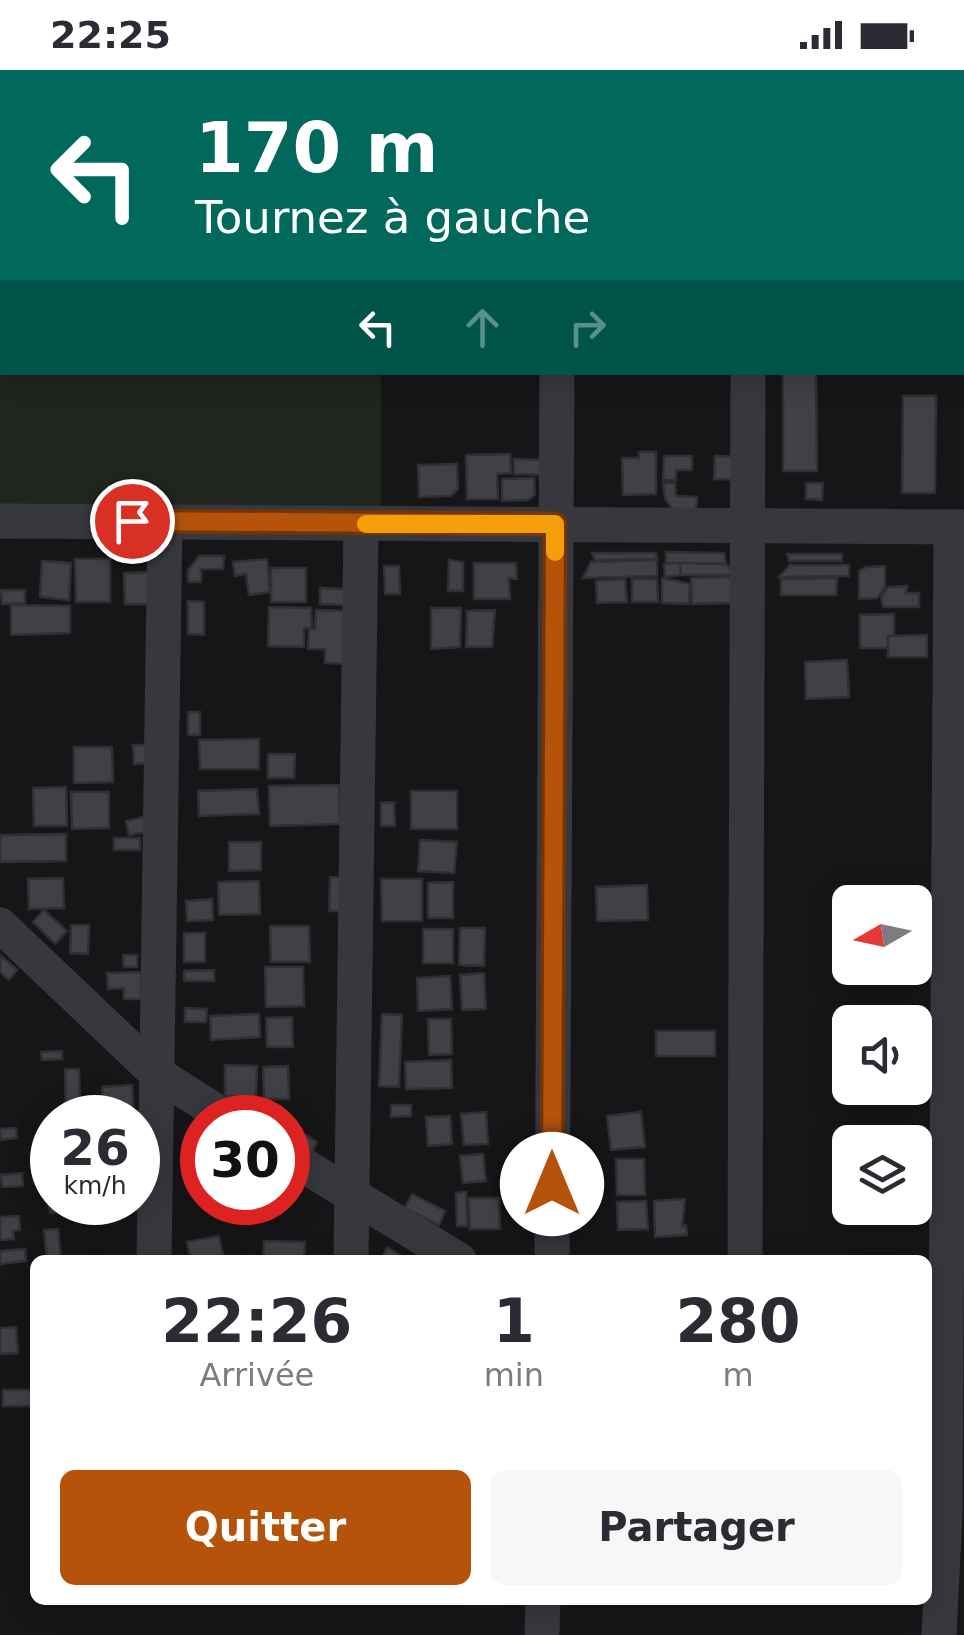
<!DOCTYPE html>
<html lang="fr">
<meta charset="utf-8">
<style>
:root{--surface:#fff;--page:#f7f7f7;--text:#2b2b33;--muted:#7c7c81;--accent:#b45309}
body{margin:0;font-family:"DejaVu Sans",sans-serif;background:var(--page);color:var(--text);height:100vh;display:flex;flex-direction:column;font-size:38px;white-space:nowrap}
*{box-sizing:border-box;margin:0}
p{font-size:32px;color:var(--muted)}
.icon{flex:none;width:55px;height:55px;fill:none;stroke:currentColor;stroke-width:2;stroke-linecap:round;stroke-linejoin:round}
.map{position:relative;flex:1;overflow:hidden}
.side{position:absolute;left:30px;top:1185px;width:902px;height:350px;display:flex;flex-direction:column;background:var(--surface);border-radius:15px;box-shadow:0 5px 25px #0003}
.side>*{flex:none}
.top-card{position:absolute;left:0px;top:0px;width:965px;height:305px;box-shadow:0 5px 25px #0003;background:#00695c;color:#fff;overflow:hidden}
.needle{width:65px;rotate:261deg}
.buttons{position:absolute;left:832px;top:815px;display:grid;gap:20px}
.buttons a{display:grid;place-items:center;width:100px;height:100px;border-radius:15px;background:var(--surface);box-shadow:0 5px 25px #0003;font-size:50px}
.speed{position:absolute;left:30px;top:1025px;display:flex;gap:20px;font-size:50px;font-weight:700;text-align:center}
.speed>*{display:grid;place-content:center;width:130px;height:130px;border-radius:50%;background:var(--surface);box-shadow:0 5px 25px #0003;line-height:1}
.speed small{font-size:25px;font-weight:400}
.speed .limit{border:15px solid #d22;background:#fff;color:#111}
.pin{position:absolute;display:grid;place-items:center;width:85px;height:85px;color:#fff;margin:-42px;border:5px solid #fff;border-radius:50%;box-shadow:0 2px 10px #0007}
.me{position:absolute;width:110px;margin:-55px;rotate:0deg;stroke-linejoin:round;filter:drop-shadow(0 0 8px #0008)}
.turn{display:flex;align-items:center;gap:35px;height:210px;padding:0 30px;font-size:45px}
.turn .icon{width:130px;height:130px;stroke-width:2.5}
.turn b{display:block;font-size:70px;line-height:85px}
.lanes{display:flex;align-items:center;height:95px;padding:0 30px;background:#0003;justify-content:center;gap:50px;direction:ltr}
.lanes .off{opacity:.35}
.eta{display:flex;justify-content:space-evenly;align-items:center;height:170px;text-align:center}
.eta b{font-size:60px;font-weight:700;line-height:70px}
.primary-button{display:flex;gap:20px;margin-top:auto;padding:20px 30px}
.primary-button a{flex:1;height:115px;border-radius:15px;background:var(--accent);color:#fff;font-size:40px;font-weight:700;line-height:115px;text-align:center}
.primary-button a+a{background:var(--page);color:var(--text)}
.status{display:flex;justify-content:space-between;align-items:center;height:70px;padding:0 50px;background:var(--surface);direction:ltr}
.status svg{height:28px;fill:currentColor}
.map>svg:first-child{display:block}
.green{fill:#1e261f}
.building{fill:#404145;stroke:#303034;stroke-width:2.5}
.lines{fill:none;stroke-linecap:round;stroke-linejoin:round}
.minor{stroke:#37383d;stroke-width:35}
.route-casing{stroke:#753606;stroke-width:25}
.route{stroke:#b45309;stroke-width:18}
.slow{stroke:#f59e0b;stroke-width:18}
</style>
<div class="status"><b>22:25</b><svg viewBox="0 0 49 12"><path d="M0 12V9h3v3zM5 12V6h3v6zM10 12V3h3v9zM15 12V0h3v12zM26 1h20v11H26zM47 4h2v5h-2z"/></svg></div>
<div class="map">
<svg width="964" height="1565" viewBox="0 0 964 1565">
<rect width="100%" height="100%" fill="#161618"/>
<!-- green -->
<path class="green" d="M0 0H463L2 2V302L381 303V438L0 434Z"/>
<!-- building -->
<g class="building">
<path d="M783 302H816L817 401H783Z"/>
<path d="M903 326H936L935 423H902Z"/>
<path d="M639 382H656V424L623 425 622 388H639Z"/>
<path d="M510 384 511 403 497 404 498 429H467L466 385Z"/>
<path d="M664 386H692V400H676V410H663Z"/>
<path d="M715 386 742 387 741 410 714 409Z"/>
<path d="M514 389 544 390 543 405 514 404Z"/>
<path d="M457 394 458 419 451 426 419 427 418 395Z"/>
<path d="M534 408 535 425 528 430 502 431V409Z"/>
<path d="M663 413H675L676 426 697 427 696 439H672L665 428Z"/>
<path d="M806 413H823L822 430 806 429Z"/>
<path d="M666 482 724 483 726 494 666 493Z"/>
<path d="M592 483H656L657 489 595 490Z"/>
<path d="M787 484H842V491H789Z"/>
<path d="M199 486H224L223 499H201V512H188V500Z"/>
<path d="M75 489H110V532H76Z"/>
<path d="M267 489 270 522 249 525 246 504 235 506 233 492Z"/>
<path d="M449 490 463 492V521H448Z"/>
<path d="M657 490V506L583 508 591 492Z"/>
<path d="M42 491 71 493 69 530 40 527Z"/>
<path d="M474 493H516L517 509 509 508 510 529H474Z"/>
<path d="M680 493 681 505 665 507 664 494Z"/>
<path d="M680 493 726 494 737 505H681Z"/>
<path d="M790 495H849V506L779 507Z"/>
<path d="M384 496H399L400 524H385Z"/>
<path d="M885 496V517L877 528 859 529V501L866 497Z"/>
<rect x="271" y="498" width="35" height="34"/>
<path d="M150 502 151 534H125L124 503Z"/>
<path d="M734 507 735 533 692 534 691 508Z"/>
<path d="M662 508 690 514 689 534 662 533Z"/>
<path d="M837 508 836 525H781V509Z"/>
<path d="M625 509 627 532 597 533 596 511Z"/>
<path d="M632 509H657L658 532H632Z"/>
<path d="M907 516 906 523H919V537H883L881 527 888 517Z"/>
<path d="M320 518 345 519 344 535 320 534Z"/>
<path d="M1 520H25V533L2 534Z"/>
<path d="M188 531 204 532V565L188 564Z"/>
<path d="M11 535 70 536V563L11 565Z"/>
<path d="M269 537 311 538 312 559 304 558V577L268 576Z"/>
<path d="M431 538H461L460 577 431 579Z"/>
<path d="M316 540 348 541 347 594 325 593V579H308L309 559H315Z"/>
<path d="M495 540 492 577H466L467 541Z"/>
<path d="M894 544V566H888V578H860V545Z"/>
<path d="M927 565V587H888V566Z"/>
<path d="M847 590 849 627 806 629 805 592Z"/>
<rect x="188" y="642" width="12" height="23"/>
<path d="M259 669V699H200L199 670Z"/>
<path d="M133 675H145L146 693 134 694Z"/>
<path d="M74 677H112L113 712 74 713Z"/>
<path d="M268 684H295L294 708H268Z"/>
<path d="M339 715 340 754 270 756 269 716Z"/>
<path d="M66 717 67 756H34L33 718Z"/>
<path d="M257 719 259 744 199 746 198 721Z"/>
<rect x="411" y="721" width="46" height="38"/>
<path d="M71 722H109V758L72 759Z"/>
<path d="M394 732 395 756H381V733Z"/>
<path d="M144 747 147 762 129 765 126 751Z"/>
<path d="M66 764V791L0 792V765Z"/>
<rect x="114" y="768" width="26" height="12"/>
<path d="M420 770 457 772 454 803 418 801Z"/>
<path d="M229 772H261V800L229 801Z"/>
<path d="M330 807 345 808 344 841H329Z"/>
<path d="M63 808 64 838 29 839 28 809Z"/>
<path d="M381 809H422V851H382Z"/>
<path d="M259 811 260 844 219 845 218 812Z"/>
<path d="M453 812V848H428V813Z"/>
<path d="M647 815 648 850 597 851 596 817Z"/>
<path d="M212 829 213 850 187 851 186 831Z"/>
<path d="M44 840 67 861 55 874 33 852Z"/>
<path d="M71 855H89L88 884 70 883Z"/>
<path d="M270 856H309L310 892H271Z"/>
<path d="M460 858H485L484 896 459 895Z"/>
<rect x="423" y="859" width="30" height="34"/>
<rect x="184" y="863" width="21" height="29"/>
<path d="M0 885 17 900 9 910 0 902Z"/>
<path d="M123 885H137V897H124Z"/>
<path d="M265 897H303L304 936 266 937Z"/>
<path d="M214 900V911H184V901Z"/>
<path d="M141 902V929H124V918L108 919 107 903Z"/>
<path d="M484 903 486 939 462 940 460 905Z"/>
<path d="M450 906 452 939 418 941 417 908Z"/>
<path d="M185 938 207 939 206 952H185Z"/>
<path d="M259 944 260 967 211 970 210 946Z"/>
<path d="M382 944 402 945 399 1017 379 1016Z"/>
<path d="M292 947 293 977H267L266 948Z"/>
<path d="M428 949H451L452 984 429 985Z"/>
<rect x="656" y="961" width="59" height="25"/>
<path d="M62 981V989L42 990 41 982Z"/>
<path d="M451 990 452 1018 406 1019 405 992Z"/>
<path d="M225 995 257 996 256 1028 225 1026Z"/>
<path d="M288 996 289 1029H264L263 997Z"/>
<path d="M65 999H79L80 1040H94V1048H66Z"/>
<path d="M132 1015 134 1048H104L102 1017Z"/>
<path d="M391 1035H411V1046L391 1047Z"/>
<path d="M486 1042 488 1074 464 1075 461 1044Z"/>
<path d="M641 1042 645 1077 611 1080 607 1046Z"/>
<path d="M450 1046 452 1074 428 1076 426 1047Z"/>
<path d="M290 1055 317 1072 311 1083 288 1069Z"/>
<path d="M16 1058 17 1068 0 1070V1059Z"/>
<path d="M570 1082H592L593 1127H571Z"/>
<path d="M483 1084 486 1111 463 1113 460 1086Z"/>
<path d="M616 1089H644L645 1125H617Z"/>
<path d="M22 1103 23 1116 2 1117 1 1105Z"/>
<path d="M466 1122 467 1156H457L456 1123Z"/>
<path d="M412 1124 445 1141 439 1155 405 1138Z"/>
<path d="M469 1128H499L500 1159H470Z"/>
<path d="M48 1129 63 1132 64 1142 50 1143Z"/>
<path d="M685 1129 682 1156 686 1155 687 1165 655 1167 654 1131Z"/>
<path d="M646 1131 648 1159 618 1160 617 1132Z"/>
<path d="M101 1132H120L121 1147H102Z"/>
<path d="M19 1146 20 1160 13 1161 14 1169 0 1170V1147Z"/>
<path d="M58 1159 61 1190H47L44 1160Z"/>
<path d="M219 1166 224 1190H191L187 1172Z"/>
<path d="M264 1171 305 1172 304 1190H263Z"/>
<path d="M387 1177 408 1190H381Z"/>
<path d="M25 1179 26 1191 0 1194V1181Z"/>
<path d="M16 1257 18 1283 0 1284V1258Z"/>
<rect x="3" y="1320" width="28" height="16"/>
<rect x="463" y="1530" width="39" height="4"/>
</g>
<g class="lines">
<!-- minor -->
<g class="minor">
<path d="M559 2V0"/>
<path d="M751 2V0"/>
<path d="M0 451 964 457"/>
<path d="M0 855 156 1003 227 1048"/>
<path d="M288 1086 459 1190"/>
<path d="M154 1190 165 451"/>
<path d="M351 1190 361 454"/>
<path d="M552 1190 557 302"/>
<path d="M745 1190 748 302"/>
<path d="M542 1561 543 1530"/>
<path d="M939 1565 945 1443 951 457"/>
</g>
</g>
<g class="lines">
<!-- route casing -->
<g class="route-casing">
<path id="route" d="M132 451 555 454 552 1114"/>
</g>
<!-- route -->
<use href="#route" class="route"/>
<!-- slow -->
<path class="slow" d="M366 454H555V482"/>
</g>
</svg>
<div class="buttons">
<a><svg class="needle" viewBox="-14 -14 28 28"><path d="M0-13l5 13h-10z" fill="#e53935"/><path d="M0 13l5-13h-10z" fill="#7c7c81"/></svg></a>
<a><svg class="icon" aria-label="sound" viewBox="0 0 24 24"><path d="M4 9h4l5-4v14l-5-4H4zM17 9q2 3 0 6"/></svg></a>
<a><svg class="icon" aria-label="layers" viewBox="0 0 24 24"><path d="M12 4l9 5-9 5-9-5zM3 14l9 5 9-5"/></svg></a>
</div>
<div class="speed"><div>26<small>km/h</small></div><div class="limit">30</div></div>
<div class="pin" style="left:132px;top:451px;background:#d93025"><svg class="icon" aria-label="arrive" viewBox="0 0 24 24"><path d="M6 21V4h12l-3 4 3 4H6"/></svg></div>
<svg class="me" style="left:552px;top:1114px" viewBox="-20 -20 40 40"><circle r="19" fill="#fff"/><path d="M0-13L10 11 0 6-10 11z" fill="#b45309"/></svg>
<div class="top-card">
<div class="turn"><svg class="icon" aria-label="left" viewBox="0 0 24 24"><path d="M17 20v-9H6M10 6l-5 5 5 5"/></svg><div><b>170 m</b>Tournez à gauche</div></div>
<div class="lanes"><svg class="icon" aria-label="left" viewBox="0 0 24 24"><path d="M17 20v-9H6M10 6l-5 5 5 5"/></svg><svg class="icon off" aria-label="ahead" viewBox="0 0 24 24"><path d="M12 20V5M6 11l6-6 6 6"/></svg><svg class="icon off" aria-label="right" viewBox="0 0 24 24"><path d="M7 20v-9h11M14 6l5 5-5 5"/></svg></div>
</div>
<section class="side">
<div class="eta">
<div><b>22:26</b><p>Arrivée</p></div>
<div><b>1</b><p>min</p></div>
<div><b>280</b><p>m</p></div>
</div>
<div class="primary-button"><a>Quitter</a><a>Partager</a></div>
</section>
</div>
